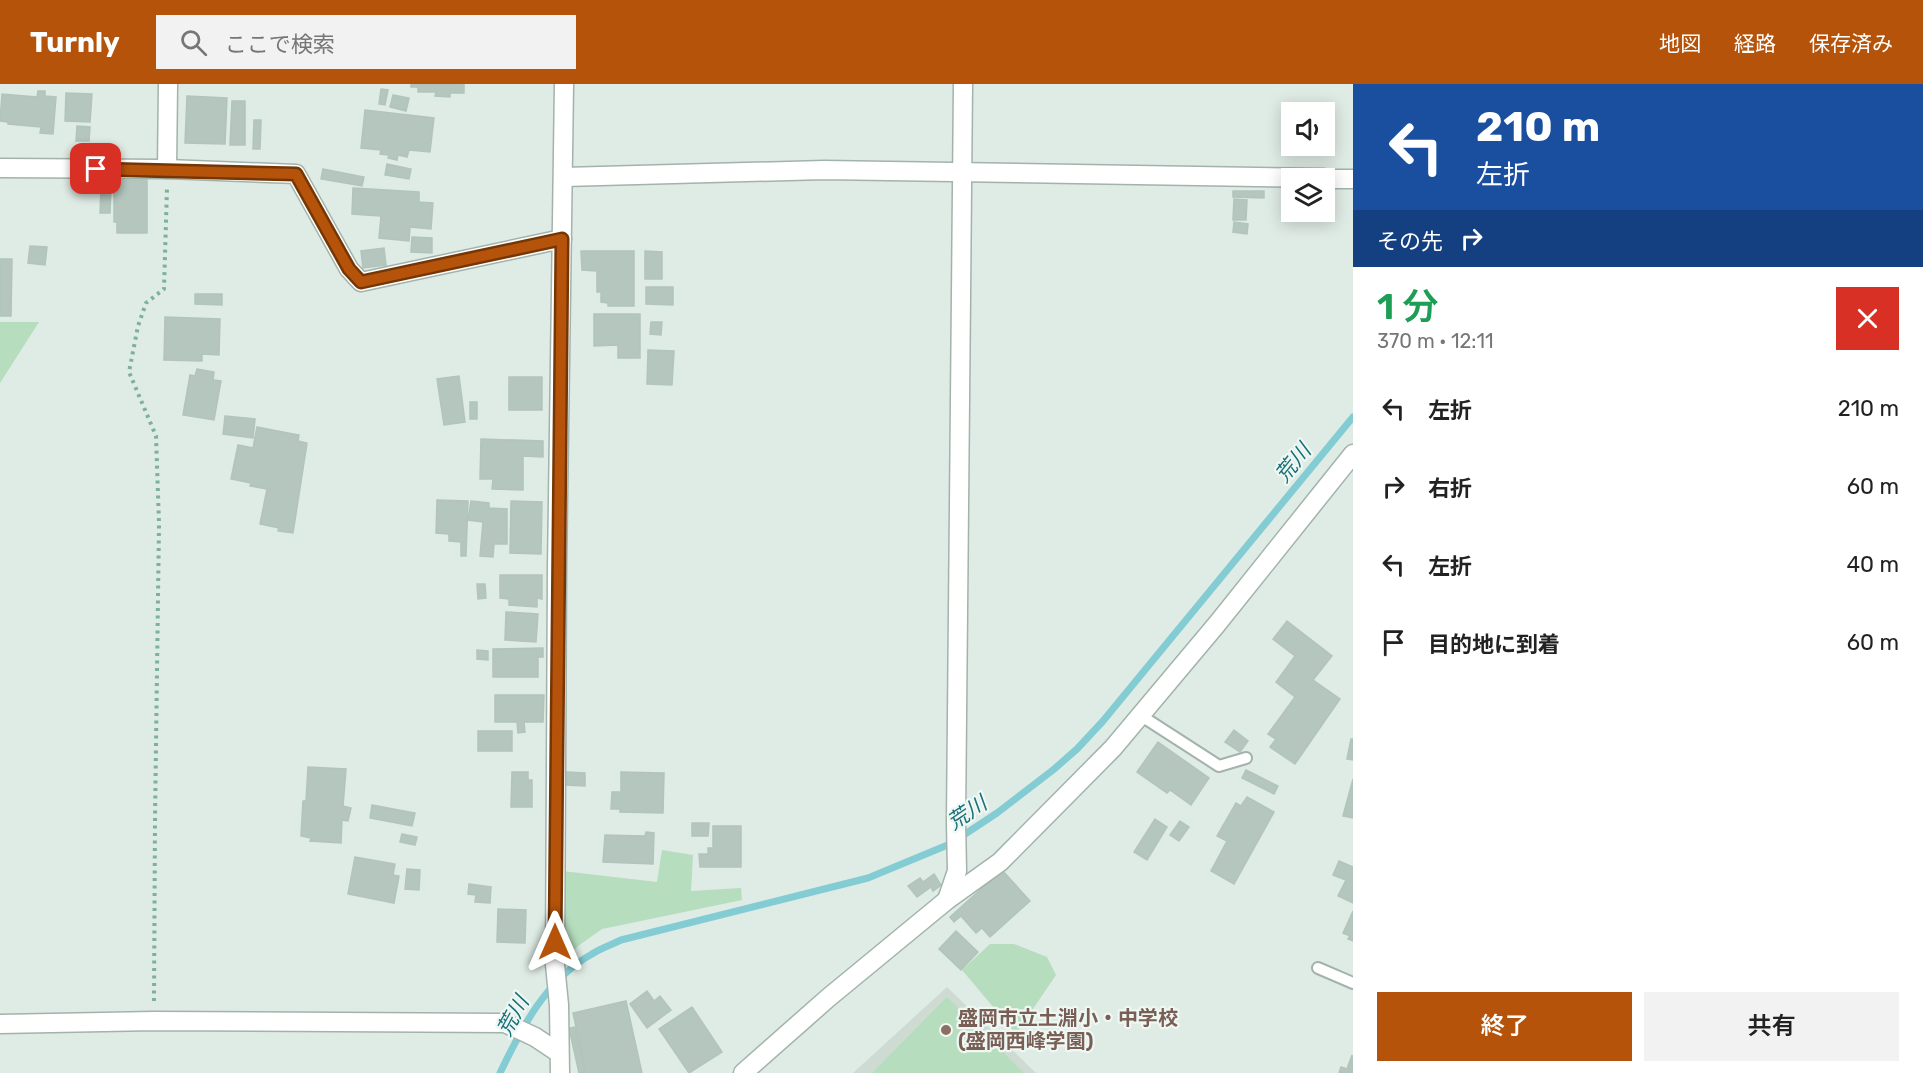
<!DOCTYPE html>
<html lang="ja">
<meta charset="utf-8">
<style>
:root{--surface:#fff;--page:#f2f2f2;--text:#222;--muted:#767676;--accent:#b45309}
body{margin:0;font-family:Rubik,"Noto Sans JP",sans-serif;background:var(--page);color:var(--text);height:100vh;display:flex;flex-direction:column;font-size:22px;white-space:nowrap}
*{box-sizing:border-box;margin:0}
p{font-size:20px;color:var(--muted)}
.icon{flex:none;width:33px;height:33px;fill:none;stroke:currentColor;stroke-width:2;stroke-linecap:round;stroke-linejoin:round}
.map{position:relative;flex:1;overflow:hidden}
.panel{display:flex;flex-direction:column;background:var(--surface);width:570px}
.panel>*{flex:none}
.banner{background:#1a4fa0;color:#fff;overflow:hidden}
.buttons{position:absolute;left:1281px;top:18px;display:grid;gap:12px}
.buttons a{display:grid;place-items:center;width:54px;height:54px;border-radius:0px;background:var(--surface);box-shadow:0 3px 15px #0003;font-size:30px}
.pin{position:absolute;display:grid;place-items:center;width:51px;height:51px;color:#fff;margin:-26px;border-radius:12px;box-shadow:0 3px 9px #0006}
.me{position:absolute;width:66px;margin:-33px;rotate:0deg;stroke-linejoin:round;filter:drop-shadow(0 0 4px #0008)}
.turn{display:flex;align-items:center;gap:21px;height:126px;padding:0 24px;font-size:27px}
.turn .icon{width:78px;height:78px;stroke-width:2.5}
.turn b{display:block;font-size:42px;line-height:51px}
.then{display:flex;align-items:center;height:57px;padding:0 24px;background:#0003;gap:12px;font-size:22px}
.round{display:grid;place-items:center;flex:none;width:63px;height:63px;border-radius:0px;background:var(--page)}
.overview{display:flex;align-items:center;justify-content:space-between;height:102px;padding:0 24px}
h1{font-size:36px;font-weight:600;line-height:45px;color:#1e9e55}
.action{display:flex;gap:12px;margin-top:auto;padding:12px 24px}
.action a{flex:1;height:69px;border-radius:0px;background:var(--accent);color:#fff;font-size:24px;font-weight:600;line-height:69px;text-align:center}
.action a+a{background:var(--page);color:var(--text)}
ul{padding:0;list-style:none}
li{display:flex;align-items:center;gap:18px;height:78px;padding:0 24px}
li div{flex:1}
li b{display:block;font-size:22px}
li em{font-style:normal}
header{display:flex;align-items:center;gap:36px;box-sizing:border-box;height:84px;padding:0 30px;background:var(--accent);color:#fff}
header strong{font-size:28px}
nav{display:flex;gap:33px;margin-inline-start:auto;font-size:21px}
.search{width:420px;height:54px;background:var(--page);display:flex;align-items:center;gap:15px;box-sizing:border-box;padding:0 21px;border-radius:0px;color:var(--muted);font-size:22px}
main{display:flex;flex:1;min-height:0}
.map>svg:first-child{display:block}
.built{fill:#cddbd3}
.green{fill:#b6ddbe}
.lines{fill:none;stroke-linecap:round;stroke-linejoin:round}
.stream{stroke:#83ccd3;stroke-width:7}
.building{fill:#b4c6bd;stroke:#b1c5bb;stroke-width:1.5}
.service-casing{stroke:#a2b3ac;stroke-width:14}
.minor-casing{stroke:#a2b3ac;stroke-width:21}
.path{stroke:#7db09d;stroke-width:4;stroke-dasharray:3 4.5;stroke-linecap:butt}
.service{stroke:#fff;stroke-width:10}
.minor{stroke:#fff;stroke-width:18}
.route-casing{stroke:#753606;stroke-width:15}
.route{stroke:#b45309;stroke-width:10}
.education-dot{fill:#8d6e63;stroke:#eff7f3;stroke-width:2}
.labels{text-anchor:middle;stroke-width:4.5;stroke-linejoin:round;paint-order:stroke}
.education-label{font-size:20px;font-weight:bold;fill:#785e54;stroke:#eff7f3;text-anchor:start}
.water-label{font-size:21px;font-style:italic;fill:#17707a;stroke:#eff7f3}
</style>
<header>
<strong>Turnly</strong>
<div class="search"><svg class="icon" aria-label="search" viewBox="0 0 24 24"><circle cx="10" cy="10" r="6"/><path d="M15 15l6 6"/></svg>ここで検索</div>
<nav><a>地図</a><a>経路</a><a>保存済み</a></nav>
</header>
<main>
<div class="map">
<svg width="1353" height="989" viewBox="0 0 1353 989">
<rect width="100%" height="100%" fill="#dfebe5"/>
<!-- built -->
<path class="built" d="M947 903 1036 989H853Z"/>
<!-- green -->
<g class="green">
<path d="M0 238H39L0 299Z"/>
<path d="M662 766 693 771 691 807 741 804 742 816 602 845 578 862 562 879V787L657 798Z"/>
<path d="M990 860H1014L1047 873 1056 891 1016 950 962 886Z"/>
<path d="M947 913 1024 989H872Z"/>
</g>
<g class="lines">
<!-- stream -->
<path class="stream" d="M500 989C522 943 546 896 592 870 601 864 611 861 621 856L868 794 950 760 997 729 1053 686 1077 665 1103 637 1353 333"/>
</g>
<!-- building -->
<g class="building">
<path d="M411 0H464V9H450V13L435 12 436 8H418V3H411Z"/>
<path d="M381 5 388 6 385 21 379 20Z"/>
<path d="M38 7H45V12L56 13 53 50 40 49 41 43 8 40V38L0 37 2 10 37 13Z"/>
<path d="M66 9 92 10 90 38 65 37Z"/>
<path d="M393 11 409 14 406 27 390 23Z"/>
<path d="M187 12 227 14 225 60 185 59Z"/>
<path d="M232 17H245V61H230Z"/>
<path d="M365 26 434 34 430 68 409 66 407 73 398 71 397 76 388 74 389 71 380 70 381 66 361 64Z"/>
<path d="M254 36H261L260 65H253Z"/>
<path d="M77 42 90 43 89 57H76Z"/>
<path d="M387 80 411 85 409 95 385 91Z"/>
<path d="M323 85 364 93 362 102 321 95Z"/>
<path d="M114 96H147V149H117V138H114Z"/>
<path d="M101 104H111L110 129H100Z"/>
<path d="M353 104 419 108V118L433 119 431 145 410 143 409 157 379 154 381 132 352 130Z"/>
<path d="M1233 107H1264V114L1233 113Z"/>
<path d="M1234 115 1247 116 1246 136H1233Z"/>
<path d="M1234 138 1248 140 1247 150 1233 148Z"/>
<path d="M412 153 432 154V169L411 168Z"/>
<path d="M30 162 47 163 45 181 28 179Z"/>
<path d="M384 164 386 181 363 184 361 167Z"/>
<path d="M581 167H634V222H608V219L601 218V208H597V187L582 186Z"/>
<path d="M645 167 662 168V195H645Z"/>
<path d="M0 175H12L11 232H0Z"/>
<path d="M646 203H673V221L646 220Z"/>
<path d="M195 210H222V221L195 220Z"/>
<path d="M594 230H640V274H618V261L594 262Z"/>
<path d="M165 233 220 235 219 271 202 270V277L164 276Z"/>
<path d="M651 238H662L661 251 650 250Z"/>
<path d="M648 266 674 267 672 301 647 300Z"/>
<path d="M197 285 214 288 213 296 221 297 214 336 183 331 190 291 195 292Z"/>
<path d="M459 292 465 338 444 341 437 295Z"/>
<rect x="509" y="293" width="33" height="33"/>
<rect x="470" y="318" width="7" height="17"/>
<path d="M225 332 255 335 253 354 223 350Z"/>
<path d="M257 343 299 351 298 357 307 359 293 449 278 447 279 444 260 440 267 405 250 402 251 399 231 395 238 361 253 364Z"/>
<path d="M481 355 543 357V373L523 372V406L492 405 493 395H480Z"/>
<path d="M437 416 468 417 466 472H461V458L449 457V450L436 449Z"/>
<path d="M471 417 489 419V424L507 425V460H494L493 473 480 472 483 438 468 436Z"/>
<path d="M511 417 542 418 541 470 510 469Z"/>
<path d="M500 491H542V515L537 514V523L509 521V515L500 514Z"/>
<path d="M477 500H485L486 514 478 515Z"/>
<path d="M506 528 538 530 536 558 505 556Z"/>
<path d="M1287 537 1332 572 1313 596 1340 615 1295 680 1270 663 1276 655 1268 650 1295 613 1276 598 1295 572 1273 555Z"/>
<path d="M543 564V573H538V593H493V565Z"/>
<path d="M477 566 488 567V576L477 575Z"/>
<path d="M495 611H544L543 638H524L525 648 518 649 517 638H495Z"/>
<path d="M1234 646 1248 657 1240 668 1225 658Z"/>
<rect x="478" y="647" width="34" height="20"/>
<path d="M1351 655H1353V676L1347 675Z"/>
<path d="M1158 658 1209 694 1191 721 1170 706 1167 709 1137 688Z"/>
<path d="M308 683 346 685 343 722 351 724 348 737 342 736 341 759 310 757 311 754 301 752 303 717H306Z"/>
<path d="M1246 686 1278 702 1274 710 1242 694Z"/>
<path d="M512 688H528V696H532V723H511Z"/>
<path d="M566 688 585 689V702L565 701Z"/>
<path d="M621 688 664 689 663 729 620 728V725H611L612 708H621Z"/>
<path d="M1353 695V734L1343 732Z"/>
<path d="M1247 713 1274 728 1234 800 1211 787 1227 757 1217 752 1236 719 1241 722Z"/>
<path d="M372 721 415 729 412 742 370 734Z"/>
<path d="M1155 735 1167 743 1147 776 1134 768Z"/>
<path d="M1180 737 1189 743 1179 757 1170 751Z"/>
<path d="M692 739H709L708 752H692Z"/>
<path d="M713 742H741V783H700L699 770H708V764H713Z"/>
<path d="M646 748 654 749 653 780 603 778 605 751 645 752Z"/>
<path d="M402 750 417 753 415 761 400 758Z"/>
<path d="M355 773 395 780 393 791 399 792 394 819 348 810Z"/>
<path d="M1339 777 1353 783V819L1338 812 1346 796 1333 791Z"/>
<path d="M407 785 420 786 419 806 405 805Z"/>
<path d="M1002 786 1030 817 990 853 982 844 976 849 961 832 954 838 950 833Z"/>
<path d="M934 790 941 801 933 807 931 803 917 813 908 802 920 794 923 798Z"/>
<path d="M469 800 491 803 490 819 475 818 476 811 468 810Z"/>
<path d="M498 825 526 826 525 859 497 858Z"/>
<path d="M1353 827V857L1348 855 1350 852 1343 849Z"/>
<path d="M956 847 978 868 961 886 939 865Z"/>
<path d="M647 907 654 917 660 912 671 926 647 944 630 920Z"/>
<path d="M626 917 642 989H586L573 929Z"/>
<path d="M692 923 722 968 689 989 659 945Z"/>
<path d="M575 943 585 989H579L569 944Z"/>
<path d="M1352 971 1353 989H1339L1341 983 1347 985Z"/>
</g>
<g class="lines">
<!-- service casing -->
<g class="service-casing">
<g id="service">
<path d="M1140 631 1219 682 1246 674"/>
<path d="M1318 884 1353 899"/>
</g>
</g>
<!-- minor casing -->
<g class="minor-casing">
<g id="minor">
<path d="M0 84 167 85 296 90 349 185 361 198 562 155"/>
<path d="M167 85 168 0"/>
<path d="M564 93 824 86 1324 94"/>
<path d="M1324 95H1353"/>
<path d="M947 816 957 787 956 738 963 0"/>
<path d="M0 940 154 937 505 939 535 953 559 969"/>
<path d="M560 989 559 921 555 881 557 484 564 0"/>
<path d="M743 989 828 914 947 816 1000 778 1113 664 1217 540 1353 370"/>
</g>
</g>
<!-- path -->
<path class="path" d="M154 917 155 735 159 440 156 352 129 288 138 242 146 219 164 205 167 104"/>
<!-- service -->
<use href="#service" class="service"/>
<!-- minor -->
<use href="#minor" class="minor"/>
</g>
<g class="lines">
<!-- route casing -->
<g class="route-casing">
<path id="route" d="M96 85 296 90 349 185 361 198 562 155 555 858"/>
</g>
<!-- route -->
<use href="#route" class="route"/>
</g>
<!-- markers -->
<circle class="education-dot" cx="946" cy="946" r="6"/>
<g class="labels">
<!-- education labels -->
<g class="education-label">
<text x="958" y="941">盛岡市立土淵小・中学校<tspan x="958" dy="23">(盛岡西峰学園)</tspan></text>
</g>
<!-- water labels -->
<g class="water-label">
<text transform="translate(1293 379) rotate(-51)" y="7">荒川</text>
<text transform="translate(967 729) rotate(-34)" y="7">荒川</text>
<text transform="translate(513 932) rotate(-61)" y="7">荒川</text>
</g>
</g>
</svg>
<div class="buttons">
<a><svg class="icon" aria-label="sound" viewBox="0 0 24 24"><path d="M4 9h4l5-4v14l-5-4H4zM17 9q2 3 0 6"/></svg></a>
<a><svg class="icon" aria-label="layers" viewBox="0 0 24 24"><path d="M12 4l9 5-9 5-9-5zM3 14l9 5 9-5"/></svg></a>
</div>
<div class="pin" style="left:96px;top:85px;background:#d93025"><svg class="icon" aria-label="arrive" viewBox="0 0 24 24"><path d="M6 21V4h12l-3 4 3 4H6"/></svg></div>
<svg class="me" style="left:555px;top:858px" viewBox="-20 -20 40 40"><path d="M0-17L14 15 0 8-14 15z" fill="#b45309" stroke="#fff" stroke-width="4"/></svg>
</div>
<section class="panel">
<div class="banner">
<div class="turn"><svg class="icon" aria-label="left" viewBox="0 0 24 24"><path d="M17 20v-9H6M10 6l-5 5 5 5"/></svg><div><b>210 m</b>左折</div></div>
<div class="then">その先<svg class="icon" aria-label="right" viewBox="0 0 24 24"><path d="M7 20v-9h11M14 6l5 5-5 5"/></svg></div>
</div>
<div class="overview"><div><h1>1 分</h1><p>370 m · 12:11</p></div><a class="round" style="background:#d93025;color:#fff"><svg class="icon" aria-label="close" viewBox="0 0 24 24"><path d="M6 6l12 12M18 6L6 18"/></svg></a></div>
<ul>
<li><svg class="icon" aria-label="left" viewBox="0 0 24 24"><path d="M17 20v-9H6M10 6l-5 5 5 5"/></svg><div><b>左折</b></div><em>210 m</em></li>
<li><svg class="icon" aria-label="right" viewBox="0 0 24 24"><path d="M7 20v-9h11M14 6l5 5-5 5"/></svg><div><b>右折</b></div><em>60 m</em></li>
<li><svg class="icon" aria-label="left" viewBox="0 0 24 24"><path d="M17 20v-9H6M10 6l-5 5 5 5"/></svg><div><b>左折</b></div><em>40 m</em></li>
<li><svg class="icon" aria-label="arrive" viewBox="0 0 24 24"><path d="M6 21V4h12l-3 4 3 4H6"/></svg><div><b>目的地に到着</b></div><em>60 m</em></li>
</ul>
<div class="action"><a>終了</a><a>共有</a></div>
</section>
</main>
